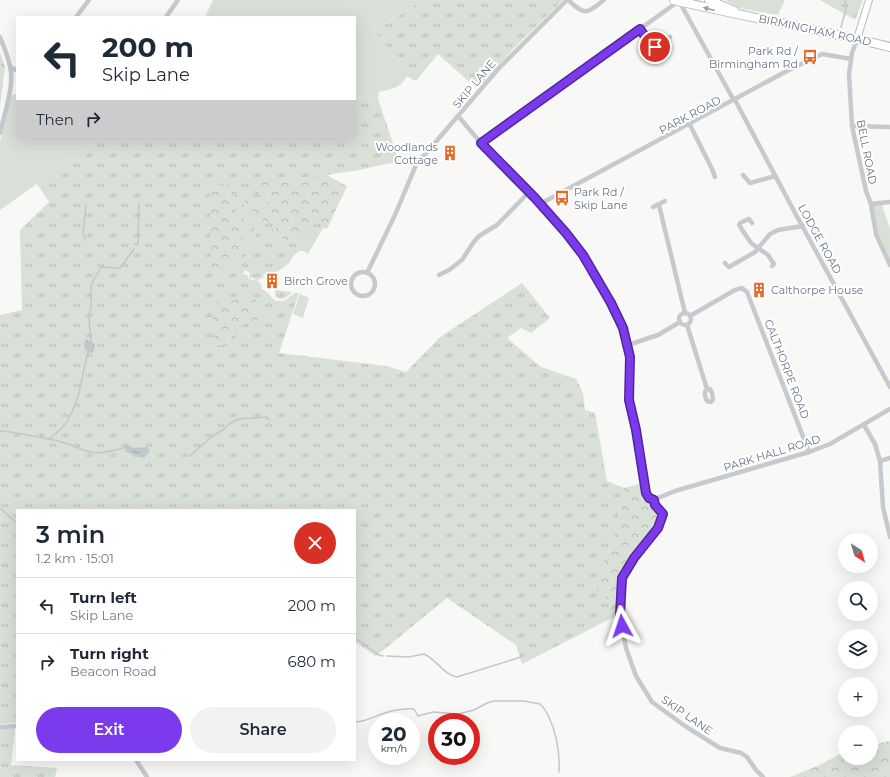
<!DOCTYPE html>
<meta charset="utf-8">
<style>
:root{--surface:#fff;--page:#f2f2f3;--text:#1f2937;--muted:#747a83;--line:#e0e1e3;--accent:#7c3aed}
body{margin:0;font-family:Montserrat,sans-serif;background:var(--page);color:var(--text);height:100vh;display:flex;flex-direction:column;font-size:15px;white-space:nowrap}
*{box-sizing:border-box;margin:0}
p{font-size:13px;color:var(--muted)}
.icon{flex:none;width:22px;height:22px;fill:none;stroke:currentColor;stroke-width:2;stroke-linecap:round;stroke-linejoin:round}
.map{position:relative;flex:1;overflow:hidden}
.sheet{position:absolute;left:16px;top:509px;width:340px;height:252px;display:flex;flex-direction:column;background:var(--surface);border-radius:0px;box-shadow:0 4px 16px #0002}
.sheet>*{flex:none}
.top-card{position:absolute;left:16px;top:16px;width:340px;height:122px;border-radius:0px;box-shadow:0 4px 16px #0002;background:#fff;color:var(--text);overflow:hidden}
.needle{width:26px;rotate:143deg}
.buttons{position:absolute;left:838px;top:533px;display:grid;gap:8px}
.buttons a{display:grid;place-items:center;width:40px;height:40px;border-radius:50%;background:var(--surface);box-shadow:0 4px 16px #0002;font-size:20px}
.speed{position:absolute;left:368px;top:713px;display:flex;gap:8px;font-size:20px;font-weight:700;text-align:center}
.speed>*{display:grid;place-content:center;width:52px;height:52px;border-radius:50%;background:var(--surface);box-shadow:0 4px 16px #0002;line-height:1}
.speed small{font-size:10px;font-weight:400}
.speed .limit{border:6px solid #d22;background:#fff;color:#111}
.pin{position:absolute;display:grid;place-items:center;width:34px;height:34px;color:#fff;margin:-17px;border:2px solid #fff;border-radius:50%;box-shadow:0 1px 4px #0007}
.me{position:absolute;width:44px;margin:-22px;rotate:355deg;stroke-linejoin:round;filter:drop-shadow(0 0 3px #0008)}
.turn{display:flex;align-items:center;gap:14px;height:84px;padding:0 20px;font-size:18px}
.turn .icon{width:52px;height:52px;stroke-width:2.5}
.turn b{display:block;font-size:28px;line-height:34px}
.then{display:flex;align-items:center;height:38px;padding:0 20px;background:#0003;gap:8px;font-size:15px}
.round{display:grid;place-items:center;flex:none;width:42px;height:42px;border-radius:21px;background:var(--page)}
.overview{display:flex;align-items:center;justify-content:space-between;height:68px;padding:0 20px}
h1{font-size:24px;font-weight:600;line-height:30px}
.button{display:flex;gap:8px;margin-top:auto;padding:8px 20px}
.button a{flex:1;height:46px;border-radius:24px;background:var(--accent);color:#fff;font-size:16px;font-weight:600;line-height:46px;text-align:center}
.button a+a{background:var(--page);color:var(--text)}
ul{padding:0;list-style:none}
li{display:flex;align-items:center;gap:12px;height:56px;padding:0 20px;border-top:1px solid var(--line)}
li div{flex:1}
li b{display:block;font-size:15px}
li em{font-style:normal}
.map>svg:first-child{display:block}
.grass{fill:url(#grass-tufts)}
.forest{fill:url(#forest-crowns)}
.park{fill:#d9e0d7}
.water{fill:url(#water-ripples)}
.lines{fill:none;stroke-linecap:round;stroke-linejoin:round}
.stream{stroke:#bfc8cd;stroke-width:1.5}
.secondary-casing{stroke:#b8bcc2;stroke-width:8}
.highway-casing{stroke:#b9bbbf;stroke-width:10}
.street{stroke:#c6c9cd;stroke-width:4.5}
.secondary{stroke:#fff;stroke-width:6}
.highway{stroke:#fff;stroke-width:8}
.oneway{fill:#959eab}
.route-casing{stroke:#51269a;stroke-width:10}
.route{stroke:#7c3aed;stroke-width:7}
.labels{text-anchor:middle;stroke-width:4;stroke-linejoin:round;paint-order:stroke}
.street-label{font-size:11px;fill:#677587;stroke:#fff}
.poi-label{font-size:11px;fill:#677587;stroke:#fff;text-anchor:start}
</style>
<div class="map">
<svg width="890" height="777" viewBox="0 0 890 777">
<defs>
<pattern id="grass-tufts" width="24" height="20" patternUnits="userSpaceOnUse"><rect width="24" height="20" fill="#d9e0d7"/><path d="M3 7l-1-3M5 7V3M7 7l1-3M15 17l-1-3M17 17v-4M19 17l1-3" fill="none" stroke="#b4bab4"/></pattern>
<pattern id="forest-crowns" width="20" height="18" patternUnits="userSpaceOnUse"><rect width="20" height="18" fill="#d9e0d7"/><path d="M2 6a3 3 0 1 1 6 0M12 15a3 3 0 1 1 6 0" fill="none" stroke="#b4bab4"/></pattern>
<pattern id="water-ripples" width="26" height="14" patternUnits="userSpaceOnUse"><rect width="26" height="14" fill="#bfc8cd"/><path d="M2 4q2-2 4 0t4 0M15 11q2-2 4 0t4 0" fill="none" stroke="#9fa7ac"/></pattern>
</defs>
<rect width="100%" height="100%" fill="#f8f8f6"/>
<!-- grass -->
<g class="grass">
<path d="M423 0H563L512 50 477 89 438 54 410 72 394 57 373 29 392 20Z"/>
<path d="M820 0H863L855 20Z"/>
<path d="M0 52 5 67 0 106Z"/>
<path d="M355 97 378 99 399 161 359 170 326 175 347 186 327 229 323 228 308 254C305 252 303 250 300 251 294 253 292 259 289 263 283 269 276 272 270 275L267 273 263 275 264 277C260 279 257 282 253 278H250L249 277 250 273 245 270 243 274 236 277 244 274 248 276 249 279 259 281 262 287 261 288 268 293 274 300 277 301H284L295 293H299L279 353 386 366 406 372 440 337 522 283 550 318 531 333 521 328 507 338 541 367 576 379 583 393 585 410 595 413 607 481 624 488 613 541 602 565 609 599 612 610 610 619 522 664 516 645 447 598 376 656 355 642V510H17V723L0 724V315L22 310 20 230 49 202 37 184 103 137H355Z"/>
<path d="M275 291 276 290 291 292V293C287 298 280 302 275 296Z"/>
<path d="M15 728 11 765 57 768 55 777H0V729Z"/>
</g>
<!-- forest -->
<g class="forest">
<path d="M325 175 347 186 329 224H328L324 222 321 224 316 223 312 226 308 225 300 230 301 231 309 229 312 230 313 234 310 238 303 236 291 241 281 238 277 243 272 244 269 240V233L273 229 286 227 284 223C275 219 274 229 260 218L256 219 253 215V211L245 208 243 206 246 198 250 197 256 203 263 206 270 200 268 197C262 195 253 197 253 187L256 182 289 180Z"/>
<path d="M237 184 239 189 234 196 238 199 235 214 243 219 248 225 255 229 257 233 254 239 251 240 246 234 243 235 242 238 249 246 247 254 241 260 234 258 224 266 212 281 209 185Z"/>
<path d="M247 293 256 300 254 310 261 315 262 318C257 324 250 320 244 324 238 328 236 339 227 346L214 345 213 305 218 300 225 302 230 299 232 301C239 299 239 294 247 293Z"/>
<path d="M642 483 643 494 646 501 653 504 659 518V522L620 578 618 616 610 619C614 603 609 599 597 591L602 565 613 541 624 488Z"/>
<path d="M890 741V777H790L817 766 845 752V758H871V745Z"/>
</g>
<!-- park -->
<g class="park">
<path d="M213 0H423L392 20 373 29 394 57 410 72 438 54 417 80H413L407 76C401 88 391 89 379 92L378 99 355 97V17H205Z"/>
<path d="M725 0H785L778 15 738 8Z"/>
<path d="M13 94 17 95V137H103L0 210V141L11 97Z"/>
<path d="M882 205 890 229V260L878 234 873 206Z"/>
<path d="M300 294 309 298 303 318 293 314Z"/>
</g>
<!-- water -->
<g class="water">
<path d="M86 340 91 341 95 345 93 353C86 352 81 347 86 340Z"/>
<path d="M128 445 134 448 147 447 150 451 144 458 126 452 124 447Z"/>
</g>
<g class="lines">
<!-- stream -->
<g class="stream">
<path d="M841 27 846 9 845 0"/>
<path d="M85 240 83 234 86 205"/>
<path d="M134 244H138L139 204"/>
<path d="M91 341 89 318 91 307V285L101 267 120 268 134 249"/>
<path d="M0 431 11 432 49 439 52 437C57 432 64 427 67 421 80 401 82 375 88 352"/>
<path d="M49 439C62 441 74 446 86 451 98 455 112 451 124 448"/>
<path d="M190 456 211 437 224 429 229 424 238 419 267 417 269 420"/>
<path d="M0 508 17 523"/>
<path d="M355 638 379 655 383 656"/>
<path d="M387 656 409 657 424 654C436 659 444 675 457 677L521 657"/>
<path d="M355 722C364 722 371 718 379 715 390 711 402 708 414 709L418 716 433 712 458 714 474 710 487 703 494 701H524L540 704C544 707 546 712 549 717 557 735 560 752 559 772"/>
</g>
<!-- secondary casing -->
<g class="secondary-casing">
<path id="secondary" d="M857 39 869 0"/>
</g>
<!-- highway casing -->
<g class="highway-casing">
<g id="highway">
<path d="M674 0C745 17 818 29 890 47"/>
<path d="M709 0 734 11"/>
</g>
</g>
<!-- street -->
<g class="street">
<path d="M568 0C586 16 586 14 604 0"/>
<path d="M76 17 89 0"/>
<path d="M166 17 178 0"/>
<path d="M640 29 650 44 655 47 665 50"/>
<path d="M0 37C4 48 10 60 11 72 13 89 4 116 0 133"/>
<path d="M857 39 852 53 849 74 852 126 866 191 871 204 876 234 890 265"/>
<path d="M659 48 670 37"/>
<path d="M11 68 17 70"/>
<path d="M735 100 794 211 890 387"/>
<path d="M458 116 481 143 529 192 566 233 583 255 611 303 623 328 630 357 629 400 636 430 646 493 649 499 653 500 655 505 663 513 658 528 634 558 622 578 620 615 626 648 636 676 652 702 685 726 720 748 741 753 747 757 756 770 763 777"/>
<path d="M690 125 712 169 715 177"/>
<path d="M852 126 890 127"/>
<path d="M481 143 679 1 732 97"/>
<path d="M743 175 750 183 775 176"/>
<path d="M540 204 785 72 820 55 822 54 851 59"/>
<path d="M871 204 890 202"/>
<path d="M659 205 685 313"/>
<path d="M653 207 665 201"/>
<path d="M752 223 749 219 740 223 739 225 751 243 768 255 774 264 772 266"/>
<path d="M725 263 729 267 755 252 770 234 778 230 803 226"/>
<circle cx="363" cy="284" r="12"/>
<path d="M367 273 395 215 416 165 499 68 567 0"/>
<path d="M439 275 449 270 462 260 473 243 479 236 497 225 529 192"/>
<circle cx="685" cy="319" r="6"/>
<path d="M690 316 735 290 742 288 747 292 809 452"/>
<path d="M687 325 707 389H710L712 393 713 399 711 402 707 401C705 397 703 392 707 389"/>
<path d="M628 345 658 335 680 322"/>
<path d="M864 425 875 444 880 461 883 507 890 537"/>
<path d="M880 461 890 458"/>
<path d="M653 500 675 491 809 452 830 444 890 409"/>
<path d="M0 727 17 726"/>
<path d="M136 760 147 777"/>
</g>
<!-- secondary -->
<use href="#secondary" class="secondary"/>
<!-- highway -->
<use href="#highway" class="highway"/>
</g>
<!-- one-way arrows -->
<defs><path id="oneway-solid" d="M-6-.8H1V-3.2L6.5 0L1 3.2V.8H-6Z"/></defs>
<use class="oneway" href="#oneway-solid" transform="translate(709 9) rotate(-165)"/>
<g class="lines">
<!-- route casing -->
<g class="route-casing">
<path id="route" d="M622 626 620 615 622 578 634 558 658 528 663 514 655 505 654 500 649 498 646 493 636 430 629 400 630 357 623 328 611 303 583 255 566 233 535 198 481 143 640 29 650 44 655 47"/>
</g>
<!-- route -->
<use href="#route" class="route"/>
</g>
<!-- icons -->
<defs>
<g id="bus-bare" transform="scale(1.2)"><path d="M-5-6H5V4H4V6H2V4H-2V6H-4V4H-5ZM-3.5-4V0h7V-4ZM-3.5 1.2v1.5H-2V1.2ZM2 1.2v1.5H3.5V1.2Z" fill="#e46b2a" stroke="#fff" stroke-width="2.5" paint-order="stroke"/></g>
<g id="building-bare" transform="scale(1.2)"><path d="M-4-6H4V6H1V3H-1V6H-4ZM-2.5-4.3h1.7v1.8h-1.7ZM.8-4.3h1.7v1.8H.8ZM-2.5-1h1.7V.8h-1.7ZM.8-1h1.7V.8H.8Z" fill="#e46b2a" stroke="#fff" stroke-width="2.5" paint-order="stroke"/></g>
</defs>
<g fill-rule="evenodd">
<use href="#bus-bare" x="810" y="57"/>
<use href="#building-bare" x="450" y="153"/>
<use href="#bus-bare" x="562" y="198"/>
<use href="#building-bare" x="272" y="281"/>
<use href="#building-bare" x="759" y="290"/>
</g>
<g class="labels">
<!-- street labels -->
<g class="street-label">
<text transform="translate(815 30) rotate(12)" y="4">BIRMINGHAM ROAD</text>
<text transform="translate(474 84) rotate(-50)" y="4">SKIP LANE</text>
<text transform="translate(690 115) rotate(-28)" y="4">PARK ROAD</text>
<text transform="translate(867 152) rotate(79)" y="4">BELL ROAD</text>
<text transform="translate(820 239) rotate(61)" y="4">LODGE ROAD</text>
<text transform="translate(787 369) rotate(69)" y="4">CALTHORPE ROAD</text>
<text transform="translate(772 453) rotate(-17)" y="4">PARK HALL ROAD</text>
<text transform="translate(687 715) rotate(35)" y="4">SKIP LANE</text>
</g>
<!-- poi labels -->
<g class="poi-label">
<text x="798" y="55" text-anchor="end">Park Rd /<tspan x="798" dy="13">Birmingham Rd</tspan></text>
<text x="438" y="151" text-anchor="end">Woodlands<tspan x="438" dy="13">Cottage</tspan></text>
<text x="574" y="196">Park Rd /<tspan x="574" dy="13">Skip Lane</tspan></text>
<text x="284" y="285">Birch Grove</text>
<text x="771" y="294">Calthorpe House</text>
</g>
</g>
</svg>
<div class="buttons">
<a><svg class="needle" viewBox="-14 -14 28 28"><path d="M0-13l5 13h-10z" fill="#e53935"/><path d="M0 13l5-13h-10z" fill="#747a83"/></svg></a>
<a><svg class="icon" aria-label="search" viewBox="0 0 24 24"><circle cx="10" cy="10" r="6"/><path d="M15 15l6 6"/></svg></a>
<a><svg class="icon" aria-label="layers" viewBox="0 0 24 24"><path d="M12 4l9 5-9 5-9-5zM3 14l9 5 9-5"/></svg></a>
<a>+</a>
<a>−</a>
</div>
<div class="speed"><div>20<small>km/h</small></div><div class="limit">30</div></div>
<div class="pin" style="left:655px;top:47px;background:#d93025"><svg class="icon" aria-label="arrive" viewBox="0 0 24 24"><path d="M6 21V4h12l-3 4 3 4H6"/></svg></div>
<svg class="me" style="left:622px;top:626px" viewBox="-20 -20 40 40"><path d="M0-17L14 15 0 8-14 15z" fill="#7c3aed" stroke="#fff" stroke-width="4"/></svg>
<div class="top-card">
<div class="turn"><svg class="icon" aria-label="left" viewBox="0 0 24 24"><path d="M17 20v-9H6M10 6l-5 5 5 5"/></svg><div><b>200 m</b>Skip Lane</div></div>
<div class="then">Then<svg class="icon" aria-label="right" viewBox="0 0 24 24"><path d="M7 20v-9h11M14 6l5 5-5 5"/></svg></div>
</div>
<section class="sheet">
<div class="overview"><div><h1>3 min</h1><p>1.2 km · 15:01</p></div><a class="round" style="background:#d93025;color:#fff"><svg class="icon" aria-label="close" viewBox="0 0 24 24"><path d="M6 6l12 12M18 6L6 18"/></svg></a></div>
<ul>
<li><svg class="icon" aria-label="left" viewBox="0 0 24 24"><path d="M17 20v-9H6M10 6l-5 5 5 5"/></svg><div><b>Turn left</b><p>Skip Lane</p></div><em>200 m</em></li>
<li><svg class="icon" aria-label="right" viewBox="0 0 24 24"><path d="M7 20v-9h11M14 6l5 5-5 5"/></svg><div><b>Turn right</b><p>Beacon Road</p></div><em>680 m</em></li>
</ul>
<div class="button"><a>Exit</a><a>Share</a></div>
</section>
</div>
